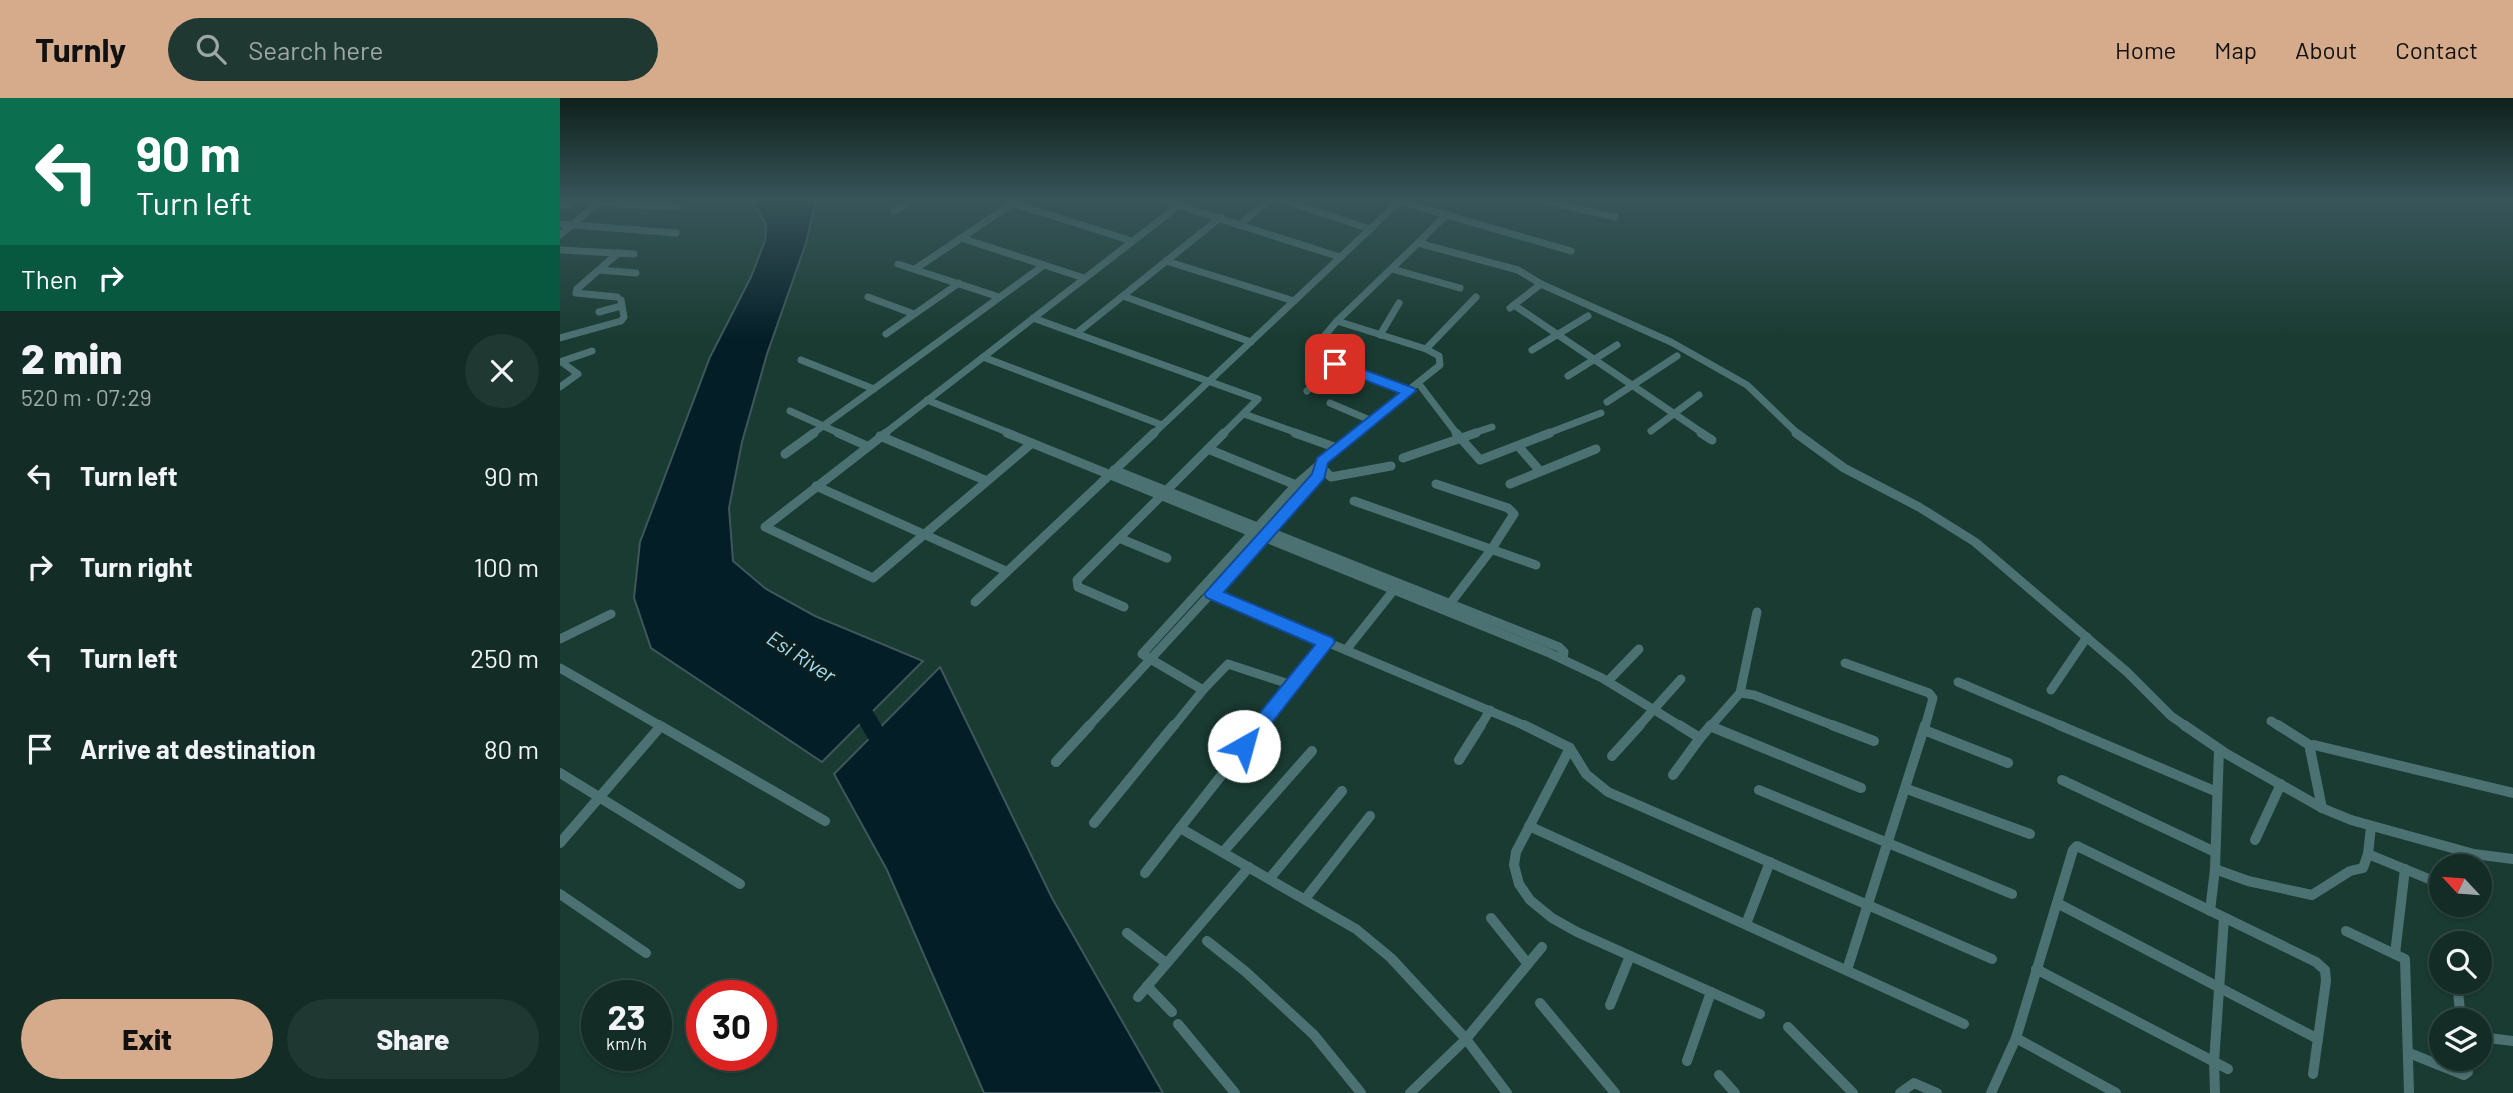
<!DOCTYPE html>
<meta charset="utf-8">
<style>
:root{--surface:#132c25;--page:#203832;--text:#f1f3f6;--muted:#9da7a7;--line:#324842;--accent:#d6ab8b}
body{margin:0;font-family:Barlow,sans-serif;background:var(--page);color:var(--text);height:100vh;display:flex;flex-direction:column;font-size:26px;white-space:nowrap}
*{box-sizing:border-box;margin:0}
p{font-size:23px;color:var(--muted)}
.icon{flex:none;width:38px;height:38px;fill:none;stroke:currentColor;stroke-width:2;stroke-linecap:round;stroke-linejoin:round}
.map{position:relative;flex:1;overflow:hidden}
.panel{display:flex;flex-direction:column;background:var(--surface);width:560px}
.panel>*{flex:none}
.guide{background:#0b6e4f;color:#fff;overflow:hidden}
.needle{width:46px;rotate:296deg}
.controls{position:absolute;left:1869px;top:756px;display:grid;gap:14px}
.controls a{display:grid;place-items:center;width:63px;height:63px;border-radius:50%;background:var(--surface);box-shadow:0 2px 5px #0004,0 0 0 2px var(--line);font-size:35px}
.speed{position:absolute;left:21px;top:882px;display:flex;gap:14px;font-size:35px;font-weight:700;text-align:center}
.speed>*{display:grid;place-content:center;width:91px;height:91px;border-radius:50%;background:var(--surface);box-shadow:0 2px 5px #0004,0 0 0 2px var(--line);line-height:1}
.speed small{font-size:18px;font-weight:400}
.speed .limit{border:10px solid #d22;background:#fff;color:#111}
.pin{position:absolute;display:grid;place-items:center;width:60px;height:60px;color:#fff;margin:-30px;border-radius:14px;box-shadow:0 4px 10px #0006}
.me{position:absolute;width:77px;margin:-38px;rotate:38deg;stroke-linejoin:round;filter:drop-shadow(0 0 5px #0008)}
.turn{display:flex;align-items:center;gap:24px;height:147px;padding:0 21px;font-size:32px}
.turn .icon{width:91px;height:91px;stroke-width:2.5}
.turn b{display:block;font-size:49px;line-height:60px}
.then{display:flex;align-items:center;height:66px;padding:0 21px;background:#0003;gap:14px;font-size:26px}
.round{display:grid;place-items:center;flex:none;width:74px;height:74px;border-radius:37px;background:var(--page)}
.headline{display:flex;align-items:center;justify-content:space-between;height:119px;padding:0 21px}
h1{font-size:42px;font-weight:800;line-height:52px}
.button{display:flex;gap:14px;margin-top:auto;padding:14px 21px}
.button a{flex:1;height:80px;border-radius:42px;background:var(--accent);color:#111;font-size:28px;font-weight:800;line-height:80px;text-align:center}
.button a+a{background:var(--page);color:var(--text)}
ul{padding:0;list-style:none}
li{display:flex;align-items:center;gap:21px;height:91px;padding:0 21px}
li div{flex:1}
li b{display:block;font-size:26px}
li em{font-style:normal}
header{display:flex;align-items:center;gap:42px;box-sizing:border-box;height:98px;padding:0 35px;background:var(--accent);color:#111}
header strong{font-size:33px}
nav{display:flex;gap:38px;margin-inline-start:auto;font-size:24px}
.search{width:490px;height:63px;background:var(--page);display:flex;align-items:center;gap:18px;box-sizing:border-box;padding:0 24px;border-radius:38px;color:var(--muted);font-size:26px}
main{display:flex;flex:1;min-height:0}
.map>svg:first-child{display:block}
.water{fill:#041e27;stroke:#3f575b;stroke-width:2}
.lines{fill:none;stroke-linecap:round;stroke-linejoin:round}
.river{fill:#041e27;fill-rule:evenodd}
.minor-far2{stroke:#4c7172;stroke-width:7}
.minor-far1{stroke:#4c7172;stroke-width:9}
.minor{stroke:#4c7172;stroke-width:10}
.route{fill:#1a73e8;stroke:#114b97;stroke-width:2}
.labels{text-anchor:middle;stroke-width:5;stroke-linejoin:round;paint-order:stroke}
.water-label{font-size:21px;font-style:italic;fill:#9fdef8;stroke:#101f1a}
</style>
<header>
<strong>Turnly</strong>
<div class="search"><svg class="icon" aria-label="search" viewBox="0 0 24 24"><circle cx="10" cy="10" r="6"/><path d="M15 15l6 6"/></svg>Search here</div>
<nav><a>Home</a><a>Map</a><a>About</a><a>Contact</a></nav>
</header>
<main>
<section class="panel">
<div class="guide">
<div class="turn"><svg class="icon" aria-label="left" viewBox="0 0 24 24"><path d="M17 20v-9H6M10 6l-5 5 5 5"/></svg><div><b>90 m</b>Turn left</div></div>
<div class="then">Then<svg class="icon" aria-label="right" viewBox="0 0 24 24"><path d="M7 20v-9h11M14 6l5 5-5 5"/></svg></div>
</div>
<div class="headline"><div><h1>2 min</h1><p>520 m · 07:29</p></div><a class="round"><svg class="icon" aria-label="close" viewBox="0 0 24 24"><path d="M6 6l12 12M18 6L6 18"/></svg></a></div>
<ul>
<li><svg class="icon" aria-label="left" viewBox="0 0 24 24"><path d="M17 20v-9H6M10 6l-5 5 5 5"/></svg><div><b>Turn left</b></div><em>90 m</em></li>
<li><svg class="icon" aria-label="right" viewBox="0 0 24 24"><path d="M7 20v-9h11M14 6l5 5-5 5"/></svg><div><b>Turn right</b></div><em>100 m</em></li>
<li><svg class="icon" aria-label="left" viewBox="0 0 24 24"><path d="M17 20v-9H6M10 6l-5 5 5 5"/></svg><div><b>Turn left</b></div><em>250 m</em></li>
<li><svg class="icon" aria-label="arrive" viewBox="0 0 24 24"><path d="M6 21V4h12l-3 4 3 4H6"/></svg><div><b>Arrive at destination</b></div><em>80 m</em></li>
</ul>
<div class="button"><a>Exit</a><a>Share</a></div>
</section>
<div class="map">
<svg width="1953" height="995" viewBox="0 0 1953 995">
<rect width="100%" height="100%" fill="#193b31"/>
<!-- water -->
<g class="water">
<path d="M191 102H256L246 145 207 256 182 344 169 410 173 463 206 491 255 518 363 563 262 664 91 550 74 500 80 444 150 259 191 179 205 143 206 126Z"/>
<path d="M380 569 492 800 603 995H424L327 772 274 676Z"/>
</g>
<g class="lines">
<!-- river -->
<path class="river" d="M294 591 301 593 333 647 336 653 333 659 326 662 319 659 287 605 285 599 287 593Z"/>
<!-- minor-far2 -->
<g class="minor-far2">
<path d="M601 102 780 159"/>
<path d="M722 102 810 131"/>
<path d="M981 102 1055 119"/>
<path d="M838 103 1011 153"/>
<path d="M38 105 118 109"/>
<path d="M452 105 572 143"/>
<path d="M0 107H10"/>
<path d="M334 113 352 102"/>
<path d="M885 118 858 145 958 172 981 186"/>
<path d="M0 126 116 135"/>
<path d="M679 127 709 102"/>
<path d="M0 137 41 102"/>
<path d="M401 140 524 180"/>
<path d="M0 152 74 156"/>
<path d="M606 163 734 203"/>
<path d="M338 166 439 199"/>
<path d="M355 171 455 104"/>
<path d="M832 171 900 190"/>
<path d="M39 172 76 175"/>
<path d="M563 198 691 244"/>
<path d="M57 199 16 195 17 191 58 155"/>
<path d="M308 199 354 216"/>
<path d="M954 207 1144 336"/>
<path d="M950 210 981 186 1111 244 1187 287 1238 336"/>
<path d="M39 214 61 208"/>
<path d="M473 220 698 301 663 336"/>
<path d="M777 223 866 251 916 199"/>
<path d="M518 234 661 119"/>
<path d="M326 236 399 185"/>
<path d="M820 237 839 205"/>
<path d="M0 240 61 223 64 219 61 202"/>
<path d="M972 252 1028 218"/>
<path d="M423 259 602 327"/>
<path d="M241 262 314 291"/>
<path d="M0 264 32 253"/>
<path d="M1008 278 1057 247"/>
<path d="M859 286 897 336"/>
<path d="M0 289 18 276 3 265"/>
<path d="M747 293 775 266"/>
<path d="M849 293 750 255 777 223 858 145"/>
<path d="M367 302 452 336"/>
<path d="M1047 304 1117 258"/>
<path d="M770 305 812 323"/>
<path d="M230 313 281 336"/>
<path d="M684 316 740 336"/>
<path d="M1091 333 1139 297"/>
<path d="M252 336 484 167"/>
<path d="M324 336 622 105"/>
<path d="M593 336 841 102"/>
<path d="M794 336 880 267 879 258 866 251"/>
<path d="M911 336 932 329"/>
<path d="M986 336 1041 315"/>
</g>
<!-- minor-far1 -->
<g class="minor-far1">
<path d="M278 335 307 348"/>
<path d="M326 335 205 429 313 480 472 345"/>
<path d="M447 335 987 554 1042 580 1122 629"/>
<path d="M735 335 777 350"/>
<path d="M896 335 920 362 990 335"/>
<path d="M1141 335 1152 342"/>
<path d="M1236 335 1284 370 1359 409 1415 444 1567 574 1611 618 1627 629"/>
<path d="M320 338 427 383"/>
<path d="M959 349 980 373"/>
<path d="M648 351 736 387"/>
<path d="M225 356 254 335"/>
<path d="M843 360 916 335"/>
<path d="M762 370 771 379 831 368"/>
<path d="M554 372 999 549 1004 554 1003 561"/>
<path d="M876 386 948 410 954 416 931 452 889 507"/>
<path d="M950 386 1036 351"/>
<path d="M256 388 446 473"/>
<path d="M794 403 976 467"/>
<path d="M559 440 607 460"/>
<path d="M641 491 968 629"/>
<path d="M415 504 594 335"/>
<path d="M564 509 518 489 517 482 664 335"/>
<path d="M0 541 51 516"/>
<path d="M767 544 732 587 668 566 643 592 582 556 736 387 796 335"/>
<path d="M786 552 837 488"/>
<path d="M1285 565 1369 595 1373 600 1365 629"/>
<path d="M0 570 102 629"/>
<path d="M1048 583 1079 551"/>
<path d="M1398 584 1504 629"/>
<path d="M1491 592 1527 539"/>
<path d="M1180 595 1194 597 1277 629"/>
<path d="M1711 623 1720 629"/>
<path d="M528 629 759 378 762 363"/>
<path d="M613 629 643 592"/>
<path d="M699 629 732 587"/>
<path d="M920 629 930 612"/>
<path d="M1078 629 1121 581"/>
<path d="M1150 629 1180 595 1197 514"/>
</g>
<!-- minor -->
<g class="minor">
<path d="M99 627 265 723"/>
<path d="M701 627 620 730 796 831 831 860 906 941 947 995"/>
<path d="M964 627 1010 650 1026 676 1048 694 1432 861"/>
<path d="M1119 627 1140 640 1151 627"/>
<path d="M1272 627 1314 643"/>
<path d="M1499 627 1657 694"/>
<path d="M1624 627 1665 655 1762 710 1791 722 1914 756 1953 761"/>
<path d="M1718 627 1751 648"/>
<path d="M1150 628 1301 690"/>
<path d="M1364 632 1448 665"/>
<path d="M1010 650 956 754 954 767 959 786 970 802 992 820 1017 834 1200 916"/>
<path d="M1052 658 1080 627"/>
<path d="M899 662 921 627"/>
<path d="M496 664 530 627"/>
<path d="M0 675 180 786"/>
<path d="M1113 677 1140 640"/>
<path d="M1502 682 1655 754"/>
<path d="M1347 691 1470 736"/>
<path d="M1199 692 1452 796"/>
<path d="M1762 710 1750 651 1754 647 1953 695"/>
<path d="M534 725 614 627"/>
<path d="M969 728 1404 926"/>
<path d="M1695 742 1721 686"/>
<path d="M0 745 100 629"/>
<path d="M663 754 752 653"/>
<path d="M1808 756 1881 786"/>
<path d="M1655 771 1688 783 1752 797 1790 773 1803 770 1808 756 1811 729"/>
<path d="M585 775 620 730"/>
<path d="M710 780 782 693"/>
<path d="M0 796 86 855"/>
<path d="M745 801 810 718"/>
<path d="M1497 805 1758 941"/>
<path d="M1650 813 1655 771 1659 651"/>
<path d="M931 820 968 866"/>
<path d="M1186 826 1210 764"/>
<path d="M1786 833 1845 861 1849 995"/>
<path d="M567 835 606 865"/>
<path d="M647 843 686 874 754 937 801 995"/>
<path d="M1835 856 1845 771"/>
<path d="M1476 871 1668 971"/>
<path d="M1287 872 1365 627"/>
<path d="M1897 884 1901 922"/>
<path d="M587 888 612 914"/>
<path d="M578 899 689 769"/>
<path d="M980 905 1055 995"/>
<path d="M1050 907 1070 858"/>
<path d="M618 926 675 995"/>
<path d="M1228 929 1293 995"/>
<path d="M1920 939 1953 943"/>
<path d="M1849 955 1904 977 1908 974 1906 961"/>
<path d="M1127 963 1151 894"/>
<path d="M1159 977 1175 995"/>
<path d="M850 995 906 941 982 849"/>
<path d="M1340 995 1354 985 1377 995"/>
<path d="M1431 995 1456 940"/>
<path d="M1556 995 1456 940 1513 752 1517 748 1756 864 1765 872 1766 883 1753 976"/>
<path d="M1655 995 1654 964 1664 820"/>
</g>
</g>
<!-- sky -->
<linearGradient id="sky" x2="0" y2="1"><stop stop-color="#0e201b"/><stop offset="0.42" stop-color="#38555a"/><stop offset="1" stop-color="#38555a" stop-opacity="0"/></linearGradient>
<rect width="1953" height="242" fill="url(#sky)"/>
<!-- route -->
<path class="route" d="M775 261 854 290 856 293 768 365 764 381 664 494 773 540 775 544 690 653 684 656 677 653 675 648 677 643 755 547 647 500 644 496 752 376 757 360 839 295 770 269 768 266Z"/>
<g class="labels">
<!-- water labels -->
<g class="water-label">
<text transform="translate(241 559) rotate(33)" y="7">Esi River</text>
</g>
</g>
</svg>
<div class="controls">
<a><svg class="needle" viewBox="-14 -14 28 28"><path d="M0-13l5 13h-10z" fill="#e53935"/><path d="M0 13l5-13h-10z" fill="#9da7a7"/></svg></a>
<a><svg class="icon" aria-label="search" viewBox="0 0 24 24"><circle cx="10" cy="10" r="6"/><path d="M15 15l6 6"/></svg></a>
<a><svg class="icon" aria-label="layers" viewBox="0 0 24 24"><path d="M12 4l9 5-9 5-9-5zM3 14l9 5 9-5"/></svg></a>
</div>
<div class="speed"><div>23<small>km/h</small></div><div class="limit">30</div></div>
<div class="pin" style="left:775px;top:266px;background:#d93025"><svg class="icon" aria-label="arrive" viewBox="0 0 24 24"><path d="M6 21V4h12l-3 4 3 4H6"/></svg></div>
<svg class="me" style="left:684px;top:648px" viewBox="-20 -20 40 40"><circle r="19" fill="#fff"/><path d="M0-13L10 11 0 6-10 11z" fill="#1a73e8"/></svg>
</div>
</main>
